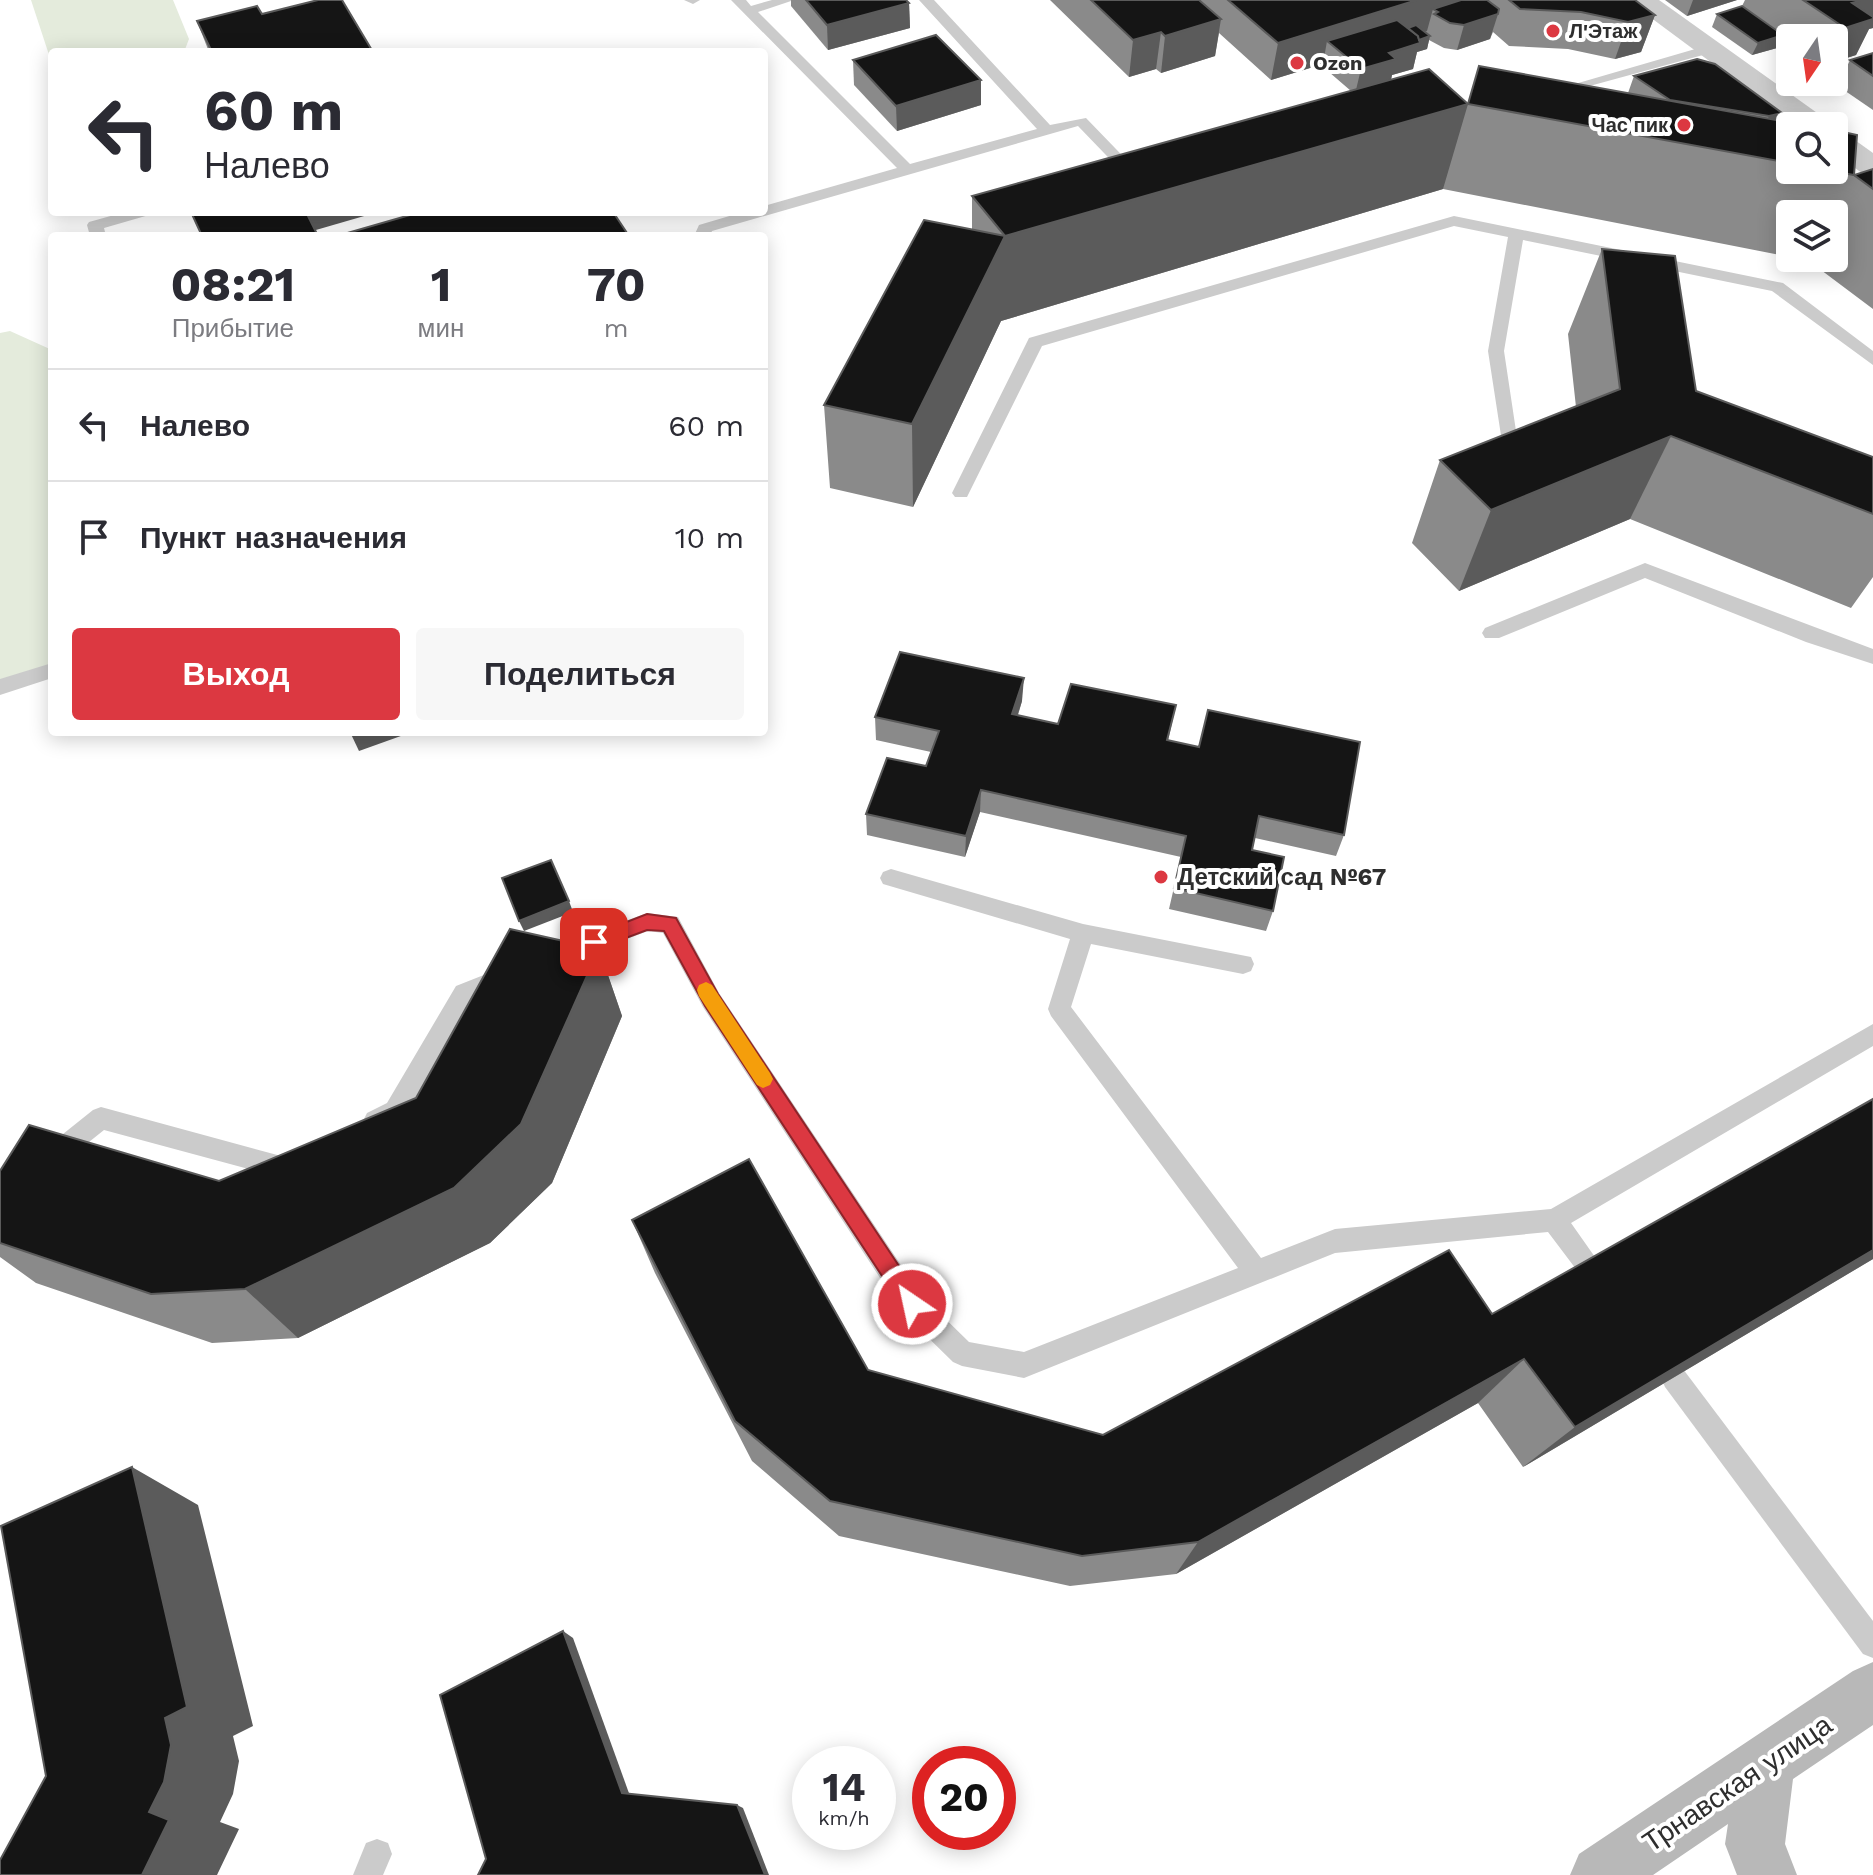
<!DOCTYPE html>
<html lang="ru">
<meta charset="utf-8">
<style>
:root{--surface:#fff;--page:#f7f7f7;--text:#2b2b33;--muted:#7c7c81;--line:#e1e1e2;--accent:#dc3841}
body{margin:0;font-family:"Work Sans",sans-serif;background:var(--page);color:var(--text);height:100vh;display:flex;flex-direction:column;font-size:30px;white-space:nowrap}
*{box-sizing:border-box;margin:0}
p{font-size:26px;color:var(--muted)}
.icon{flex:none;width:44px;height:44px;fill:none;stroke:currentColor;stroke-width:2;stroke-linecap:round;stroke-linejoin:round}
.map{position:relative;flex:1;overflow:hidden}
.drawer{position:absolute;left:48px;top:232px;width:720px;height:504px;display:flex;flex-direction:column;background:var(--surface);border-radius:8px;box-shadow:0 4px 20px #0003}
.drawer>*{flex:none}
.guide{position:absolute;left:48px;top:48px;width:720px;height:168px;border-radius:8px;box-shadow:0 4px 20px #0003;background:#fff;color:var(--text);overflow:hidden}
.needle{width:52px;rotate:193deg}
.fabs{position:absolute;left:1776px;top:24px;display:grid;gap:16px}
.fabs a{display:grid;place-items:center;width:72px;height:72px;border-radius:8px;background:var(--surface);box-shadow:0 4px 20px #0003;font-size:40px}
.speed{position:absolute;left:792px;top:1746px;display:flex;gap:16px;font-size:40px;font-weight:700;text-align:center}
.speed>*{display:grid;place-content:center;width:104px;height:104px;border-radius:50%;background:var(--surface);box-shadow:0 4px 20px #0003;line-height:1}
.speed small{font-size:20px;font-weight:400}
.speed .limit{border:12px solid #d22;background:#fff;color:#111}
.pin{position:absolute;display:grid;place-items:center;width:68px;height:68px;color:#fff;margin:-34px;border-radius:16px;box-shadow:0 4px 12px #0006}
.me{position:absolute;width:88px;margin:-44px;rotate:326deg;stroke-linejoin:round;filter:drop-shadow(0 0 6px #0008)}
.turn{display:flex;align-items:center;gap:28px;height:168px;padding:0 24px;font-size:36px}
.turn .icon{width:104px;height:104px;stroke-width:2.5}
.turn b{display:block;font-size:56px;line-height:68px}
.eta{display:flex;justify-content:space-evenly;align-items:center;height:136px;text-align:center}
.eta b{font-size:48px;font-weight:700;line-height:56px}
.cta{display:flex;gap:16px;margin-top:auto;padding:16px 24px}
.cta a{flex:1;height:92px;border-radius:8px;background:var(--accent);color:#fff;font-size:32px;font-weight:700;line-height:92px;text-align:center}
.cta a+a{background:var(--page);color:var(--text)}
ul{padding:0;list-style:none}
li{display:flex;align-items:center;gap:24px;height:112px;padding:0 24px;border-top:2px solid var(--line)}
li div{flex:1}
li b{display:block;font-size:30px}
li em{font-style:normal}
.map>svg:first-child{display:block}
.green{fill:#e4ebdc}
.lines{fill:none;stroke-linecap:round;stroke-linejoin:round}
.service{fill:#cbcbcb;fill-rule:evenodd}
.tertiary{fill:#cbcbcb;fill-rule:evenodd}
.secondary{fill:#b8b8b8;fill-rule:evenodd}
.wall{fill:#8a8a8a}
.shaded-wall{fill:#5b5b5b}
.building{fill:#151515;stroke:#5b5b5b;stroke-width:2}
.route{fill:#dc3841;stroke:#8f242a;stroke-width:2}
.slow{fill:#f59e0b}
.poi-dot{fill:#dc3841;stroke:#fff;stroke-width:3}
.labels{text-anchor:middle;stroke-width:8;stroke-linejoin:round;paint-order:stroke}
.far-poi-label{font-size:20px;font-weight:bold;fill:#2e2e2e;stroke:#fff;text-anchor:start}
.poi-label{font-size:24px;font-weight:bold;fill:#2e2e2e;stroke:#fff;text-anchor:start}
.near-street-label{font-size:28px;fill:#2e2e2e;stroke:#fff}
</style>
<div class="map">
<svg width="1873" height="1875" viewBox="0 0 1873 1875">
<rect width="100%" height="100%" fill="#fff"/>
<!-- green -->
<g class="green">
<path d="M31 0H173L189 39 184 52H52V64Z"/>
<path d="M10 331 52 350V671L0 688V333Z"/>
</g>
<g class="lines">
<!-- service -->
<g class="service">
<path d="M684 0H700L693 4Z"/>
<path d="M731 0H746L751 6 772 0H794L758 12 910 164 1037 129 919 0H934L1050 125 1086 118 1144 178 1141 181H1131L1078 126 712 231 710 236H694L699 225 743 212H764V206L897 168Z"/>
<path d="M1709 45 1714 46V52L1575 90 1568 86Z"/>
<path d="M1873 56V65L1834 78V69Z"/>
<path d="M1796 82H1817L1772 99 1765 95Z"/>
<path d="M125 212H151L149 215 104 228 106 236H90L87 225 89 222Z"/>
<path d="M1454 216 1783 283 1873 351V365L1772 291 1523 240 1504 351 1519 451 1516 455H1504L1488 351 1508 237 1454 226 1042 346 967 497H955L952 493 1029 338Z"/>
<path d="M1645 563 1873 649V664L1806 642 1645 578 1499 638H1485L1482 633 1485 628Z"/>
<path d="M52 663V678L0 695V679Z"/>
<path d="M891 869 1083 924 1251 957 1254 964 1251 971 1243 974 1091 944 1071 1007 1261 1258 1335 1229 1551 1209 1873 1024V1046L1571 1223 1609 1277 1606 1285 1597 1289 1588 1285 1548 1232 1335 1253 1024 1378 962 1366 953 1362 903 1313 703 1007 663 933 648 931 558 965 550 963 547 956 550 949 647 913 678 917 719 993 921 1295 969 1342 1024 1352 1238 1268 1051 1016 1048 1009 1070 939 883 884 880 878 883 872Z"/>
<path d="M504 967 512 970 515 977 512 984 472 1000 403 1119 375 1132 367 1129 363 1121 367 1113 387 1103 456 986Z"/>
<path d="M101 1107 281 1156 291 1152 299 1155 303 1163 299 1171 282 1178 104 1130 59 1166 51 1169 43 1166 39 1158 43 1150 93 1110Z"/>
<path d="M1674 1365 1683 1369 1873 1621V1658L1863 1654 1665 1387 1661 1378 1665 1369Z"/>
<path d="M377 1839 388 1843 392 1854 383 1875H353L366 1843Z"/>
</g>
<!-- tertiary -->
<g class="tertiary">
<path d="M1627 0H1659L1827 120 1831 126H1797Z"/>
<path d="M1834 130 1845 133 1873 153V176L1862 173 1834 153Z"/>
</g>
<!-- secondary -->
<path class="secondary" d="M1873 1662V1725L1793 1779 1785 1844 1797 1875H1737L1725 1844 1728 1824 1653 1875H1570L1579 1854 1853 1671Z"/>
</g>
<!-- wall -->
<g class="wall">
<path d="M791 0H906L909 3 910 28 828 50 791 6Z"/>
<path d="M1050 0H1635L1655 15 1641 52 1615 59 1568 49 1509 46 1493 32 1490 39 1457 50 1444 48 1429 40 1427 49 1417 52 1413 69 1392 75 1391 80 1468 104 1628 93 1634 76 1697 59 1778 120 1790 126V170H1834L1854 175 1873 169V309L1809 261 1795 258H1834V214H1790V257L1443 189 1445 185 1443 189 1001 321 913 507 830 488 824 405 972 230V196L1351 91 1322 66 1323 64 1271 80 1219 33 1215 56 1161 73 1156 69 1129 77Z"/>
<path d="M1665 0H1737L1687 16Z"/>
<path d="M1745 0H1873V28L1869 29 1856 55 1834 62V38H1790V39L1742 6Z"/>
<path d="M262 14 373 52H209L197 21Z"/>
<path d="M1717 14 1783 35 1777 48 1752 55 1712 27Z"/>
<path d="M1873 53V110L1838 86 1850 60Z"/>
<path d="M853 60 981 105 897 131 854 85Z"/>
<path d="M404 212H613L406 216Z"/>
<path d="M1602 249 1696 391 1873 457V577L1851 608 1630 519 1459 591 1412 543 1440 460 1576 407 1568 334Z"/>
<path d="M1022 701 1018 715 1058 724 1176 705 1168 741 1344 835 1336 856 1255 838 1252 850 1273 911 1266 931 1169 909 1181 857 980 812 965 857 867 835 866 814 926 766 931 752 876 740 875 717Z"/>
<path d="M599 949 622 1016 552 1183 490 1243 298 1338 212 1343 36 1283 0 1257V1171L219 1181 416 1098Z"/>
<path d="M1873 1099V1259L1523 1467 1478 1403 1176 1574 1070 1586 839 1536 752 1461 655 1273 632 1220 868 1370 1103 1435 1492 1314Z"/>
</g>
<!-- shaded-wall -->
<g class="shaded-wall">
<path d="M1417 0H1479L1438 12 1433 9 1427 31 1403 38 1327 41 1323 64 1271 80 1278 43Z"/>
<path d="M1693 0H1737L1687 16Z"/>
<path d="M1863 0H1873V28L1869 29 1856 55 1834 62V50L1845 28 1852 3Z"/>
<path d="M909 3 910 28 828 50 827 25Z"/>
<path d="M1498 14 1490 39 1457 50 1464 25Z"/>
<path d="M1655 15 1641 52 1615 59 1628 22Z"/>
<path d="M1221 19 1215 56 1161 73 1165 36Z"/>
<path d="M1161 32 1156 69 1129 77 1133 40Z"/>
<path d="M1783 35 1777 48 1752 55 1758 43Z"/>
<path d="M1430 36 1427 49 1417 52 1413 69 1392 75 1390 84 1355 94 1361 69 1408 43Z"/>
<path d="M981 80V105L897 131 896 106Z"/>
<path d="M1468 104 1443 189 1001 321 913 507 912 424 1005 236Z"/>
<path d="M1782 113 1764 150 1752 153 1769 116Z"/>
<path d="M302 212H378L309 232Z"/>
<path d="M1671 436 1630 519 1459 591 1491 510Z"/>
<path d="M1024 678 1022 701 1011 736 1012 714Z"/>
<path d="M350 732H412L359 751Z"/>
<path d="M981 790 980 812 965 857 966 836Z"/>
<path d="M569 901 573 912 524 931 519 921Z"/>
<path d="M599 949 622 1016 552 1183 490 1243 298 1338 245 1289Z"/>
<path d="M1873 1250V1259L1523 1467 1575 1427Z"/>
<path d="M1524 1359 1478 1403 1176 1574 1198 1542Z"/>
<path d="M132 1467 198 1505 253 1726 233 1736 239 1761 233 1794 220 1822 239 1829 217 1875H142L149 1812Z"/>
<path d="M563 1631 573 1638 630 1796 622 1793Z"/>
<path d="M737 1805 743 1808 769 1875H765Z"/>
</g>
<!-- building -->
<g class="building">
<path d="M318 0H342L373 52H212L197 21 257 6 262 14Z"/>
<path d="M806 0H906L909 3 827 25Z"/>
<path d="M1091 0H1199L1221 19 1165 36 1161 32 1133 40Z"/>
<path d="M1228 0H1417L1278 43Z"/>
<path d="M1461 0H1487L1499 9 1498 14 1464 25 1450 23 1434 14 1438 12 1433 9Z"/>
<path d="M1509 0H1635L1655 15 1628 22 1581 12 1520 9Z"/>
<path d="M1803 0H1863L1852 3 1873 17V19L1845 28Z"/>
<path d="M1742 6 1783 35 1758 43 1717 14Z"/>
<path d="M1397 20 1418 36 1420 43 1389 53 1396 59 1361 69 1327 41Z"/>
<path d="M1416 25 1430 36 1419 40 1418 36 1408 28Z"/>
<path d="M936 35 981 80 896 106 853 60Z"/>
<path d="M1873 53V76L1850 60Z"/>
<path d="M1697 59 1715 64 1782 113 1769 116 1670 100 1634 76Z"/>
<path d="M1479 66 1809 126H1790V163L1468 104Z"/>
<path d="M1429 69 1468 104 1005 236 972 196Z"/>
<path d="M1834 130 1857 135 1854 175 1826 170H1834Z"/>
<path d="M1873 169V189L1854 175Z"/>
<path d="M191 212H306L318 236H202Z"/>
<path d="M417 212H613L629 236H337L417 213Z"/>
<path d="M924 220 1005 236 912 424 824 405Z"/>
<path d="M1602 249 1675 256 1696 391 1873 457V514L1671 436 1491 510 1440 460 1620 389Z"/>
<path d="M900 652 1024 678 1012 714 1058 724 1071 684 1176 705 1167 740 1199 747 1208 710 1360 742 1344 835 1259 816 1252 850 1284 857 1273 911 1174 888 1186 836 981 790 966 836 866 814 887 758 926 766 939 731 875 717Z"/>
<path d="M551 860 569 901 519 921 502 878Z"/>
<path d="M510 929 599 949 521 1124 454 1188 245 1289 151 1294 0 1243V1171L29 1125 219 1181 416 1098Z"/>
<path d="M1873 1099V1250L1575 1427 1524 1359 1198 1542 1082 1556 830 1501 735 1421 632 1220 749 1159 868 1370 1103 1435 1449 1250 1492 1314Z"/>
<path d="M132 1467 187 1707 165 1718 171 1745 164 1782 149 1812 169 1820 142 1875H0V1860L46 1776 1 1526Z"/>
<path d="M563 1631 622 1793 737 1805 765 1875H478L486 1859 440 1695Z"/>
</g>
<!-- route -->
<path class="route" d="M647 914 676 918 718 994 919 1296 922 1304 919 1311 912 1314 905 1311 705 1006 664 931 647 930 594 950 588 948 585 942 588 937Z"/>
<!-- slow -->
<path class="slow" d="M706 982 712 985 770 1073 773 1079 770 1085 763 1088 757 1085 699 996 697 990 699 985Z"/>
<!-- markers -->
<g class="poi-dot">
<circle cx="1553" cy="31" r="8"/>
<circle cx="1297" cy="63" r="8"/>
<circle cx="1684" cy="125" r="8"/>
<circle cx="1161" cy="877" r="8"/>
</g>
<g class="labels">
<!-- far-poi labels -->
<g class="far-poi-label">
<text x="1569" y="38">Л'Этаж</text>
<text x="1313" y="70">Ozon</text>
<text x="1668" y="132" text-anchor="end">Час пик</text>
</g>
<!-- poi labels -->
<g class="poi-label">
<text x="1177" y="885">Детский сад №67</text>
</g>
<!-- near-street labels -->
<g class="near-street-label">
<text transform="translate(1737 1783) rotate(-34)" y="10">Трнавская улица</text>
</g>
</g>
</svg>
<div class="fabs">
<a><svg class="needle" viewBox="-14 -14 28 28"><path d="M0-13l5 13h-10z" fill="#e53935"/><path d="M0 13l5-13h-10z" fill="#7c7c81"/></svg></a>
<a><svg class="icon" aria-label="search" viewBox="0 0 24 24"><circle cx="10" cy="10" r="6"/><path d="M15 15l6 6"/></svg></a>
<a><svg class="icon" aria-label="layers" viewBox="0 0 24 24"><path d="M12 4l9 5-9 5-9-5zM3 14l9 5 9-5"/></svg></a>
</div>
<div class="speed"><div>14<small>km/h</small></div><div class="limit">20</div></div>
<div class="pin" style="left:594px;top:942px;background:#d93025"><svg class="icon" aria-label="arrive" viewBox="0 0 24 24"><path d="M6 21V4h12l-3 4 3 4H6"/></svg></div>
<svg class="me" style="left:912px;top:1304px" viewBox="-20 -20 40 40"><circle r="17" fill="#dc3841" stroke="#fff" stroke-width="3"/><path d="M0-11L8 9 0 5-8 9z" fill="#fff"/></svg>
<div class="guide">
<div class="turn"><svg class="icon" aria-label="left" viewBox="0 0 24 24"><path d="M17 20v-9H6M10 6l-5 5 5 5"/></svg><div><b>60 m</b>Налево</div></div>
</div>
<section class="drawer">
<div class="eta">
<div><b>08:21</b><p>Прибытие</p></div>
<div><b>1</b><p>мин</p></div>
<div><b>70</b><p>m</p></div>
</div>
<ul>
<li><svg class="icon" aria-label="left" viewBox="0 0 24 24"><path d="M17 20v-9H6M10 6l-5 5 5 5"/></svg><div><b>Налево</b></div><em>60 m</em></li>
<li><svg class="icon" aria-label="arrive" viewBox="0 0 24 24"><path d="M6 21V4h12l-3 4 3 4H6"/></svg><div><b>Пункт назначения</b></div><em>10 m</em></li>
</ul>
<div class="cta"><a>Выход</a><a>Поделиться</a></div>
</section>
</div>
